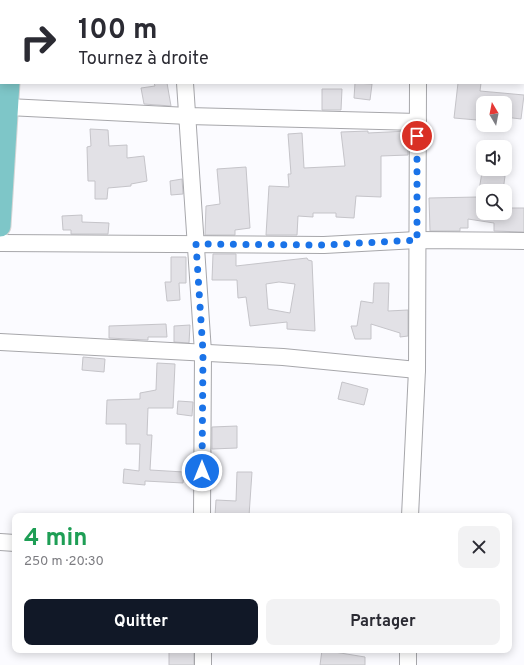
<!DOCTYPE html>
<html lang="fr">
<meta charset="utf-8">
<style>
:root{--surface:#fff;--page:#f2f2f3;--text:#2b2b33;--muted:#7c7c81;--accent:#111827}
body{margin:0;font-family:Overpass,sans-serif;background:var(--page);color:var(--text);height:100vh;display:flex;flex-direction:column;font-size:15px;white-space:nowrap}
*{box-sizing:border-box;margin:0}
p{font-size:13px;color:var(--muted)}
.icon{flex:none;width:22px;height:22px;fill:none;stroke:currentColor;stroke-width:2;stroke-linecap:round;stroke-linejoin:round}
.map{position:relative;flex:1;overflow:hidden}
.panel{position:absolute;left:12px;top:513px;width:500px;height:140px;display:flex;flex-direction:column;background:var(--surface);border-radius:8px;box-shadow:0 2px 10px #0003}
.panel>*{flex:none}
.banner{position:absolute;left:0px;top:0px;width:524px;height:84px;box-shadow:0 2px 10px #0003;background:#fff;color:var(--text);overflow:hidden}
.needle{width:26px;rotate:350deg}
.fabs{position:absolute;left:476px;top:96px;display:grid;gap:8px}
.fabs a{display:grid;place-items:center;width:36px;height:36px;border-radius:8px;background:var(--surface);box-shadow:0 2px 10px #0003;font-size:20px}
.pin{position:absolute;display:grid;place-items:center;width:34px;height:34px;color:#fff;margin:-17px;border:2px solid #fff;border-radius:50%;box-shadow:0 1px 4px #0007}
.me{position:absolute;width:44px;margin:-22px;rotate:0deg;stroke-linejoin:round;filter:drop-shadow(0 0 3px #0008)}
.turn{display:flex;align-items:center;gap:14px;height:84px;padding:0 12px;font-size:18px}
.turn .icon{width:52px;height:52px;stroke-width:2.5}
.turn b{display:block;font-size:28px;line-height:34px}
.round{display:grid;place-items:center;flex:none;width:42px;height:42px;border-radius:8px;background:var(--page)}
.overview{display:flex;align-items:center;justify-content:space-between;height:68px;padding:0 12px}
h1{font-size:24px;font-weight:700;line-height:30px;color:#1e9e55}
.button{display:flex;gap:8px;margin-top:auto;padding:8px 12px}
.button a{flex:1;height:46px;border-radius:8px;background:var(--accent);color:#fff;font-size:16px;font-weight:700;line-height:46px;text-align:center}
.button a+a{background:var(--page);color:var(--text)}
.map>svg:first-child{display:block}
.building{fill:#e2e1e6;stroke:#c5c4c9;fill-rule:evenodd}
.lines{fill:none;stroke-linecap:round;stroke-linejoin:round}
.minor-casing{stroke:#a7a7ab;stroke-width:18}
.major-casing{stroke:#d6d6d6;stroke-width:23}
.minor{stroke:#fff;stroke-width:16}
.major{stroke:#7ec6c8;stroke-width:21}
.route{stroke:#1a73e8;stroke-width:7;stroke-dasharray:0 12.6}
</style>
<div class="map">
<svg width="524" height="665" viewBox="0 0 524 665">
<rect width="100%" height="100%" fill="#fbfbff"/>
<!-- building -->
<g class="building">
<path d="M154 83H167L171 106 144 104 141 88 155 86Z"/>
<path d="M355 83 372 84 370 100 354 98Z"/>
<path d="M458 83H481L480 91 524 95 521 119 505 117V103H479L477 120 454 118Z"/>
<path d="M322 89H342L341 110H322Z"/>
<path d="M90 129 108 130 109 146 127 145V158L144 156 147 181 131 184V186L108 188 107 199H95V181H88L87 147 91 146Z"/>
<path d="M368 131V133L408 131V155L381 156V197L356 196 354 218 336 217V213H313V217L298 216 297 235H266L269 186 289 187 288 174H291L288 134 302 133 304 168 345 166 341 132Z"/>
<path d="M246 167 250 228 235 230V235H205L206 206 220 204 217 169Z"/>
<path d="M482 172 505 176 503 191H483V213H505V208H524V232L494 231V223L468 219V228H460V231H430L429 198 478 197Z"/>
<path d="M182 179 183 194 171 195 170 181Z"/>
<path d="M82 215V222L109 223 108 234H71V230H63L62 216Z"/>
<path d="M213 254H236V266L307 258 308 260 312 261 315 331 287 329V322L250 326 246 297 238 298 237 280H212ZM279 282 295 284 290 313 268 309 266 284Z"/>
<path d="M171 257H186V283H179L180 300 167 301 165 282H171Z"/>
<path d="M374 283H389L388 311 408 310V336L400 337V333L371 324V339H355L351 326H357L361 301 373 303Z"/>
<path d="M166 324 167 337H148V340L109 338V326Z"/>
<path d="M190 325 189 343 174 342V326Z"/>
<path d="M83 357 105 359 104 372 82 370Z"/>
<path d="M157 363 175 364 173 408H148L147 435H152L150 470 184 472 183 483 145 481V485L123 483 124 469 139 471 140 444H126V424H106L107 400 140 399V393L156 390Z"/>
<path d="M342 382 368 389 364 405 338 399Z"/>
<path d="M178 401 193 402 192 416 177 414Z"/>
<path d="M237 426V448L212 449V427Z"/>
<path d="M237 472H252L249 516H215L216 500 236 501Z"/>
<rect x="169" y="650" width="25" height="15"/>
<path d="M322 650 365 657V665H320Z"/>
</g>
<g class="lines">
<!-- minor casing -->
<g class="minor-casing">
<g id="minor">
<path d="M178 0V1"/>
<path d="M207 0 211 1"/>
<path d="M523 72H524"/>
<path d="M185 83 203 352 202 516"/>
<path d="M8 107 188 116 418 122"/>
<path d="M0 243 324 245 417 240 524 241"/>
<path d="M0 342 283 357 417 370"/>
<path d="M410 516 417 370 418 83"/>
<path d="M0 542 15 543"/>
<path d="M203 650V665"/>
<path d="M408 650V665"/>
</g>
</g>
<!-- major casing -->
<g class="major-casing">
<g id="major">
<path d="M12 1V0"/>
<path d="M0 226 9 83"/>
</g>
</g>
<!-- minor -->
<use href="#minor" class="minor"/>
<!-- major -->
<use href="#major" class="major"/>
</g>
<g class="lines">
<!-- route -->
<path class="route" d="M202 471 203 352 196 244 324 245 417 240V136"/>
</g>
</svg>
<div class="fabs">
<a><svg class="needle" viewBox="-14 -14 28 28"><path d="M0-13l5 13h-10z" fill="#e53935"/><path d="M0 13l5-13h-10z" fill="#7c7c81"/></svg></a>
<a><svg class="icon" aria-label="sound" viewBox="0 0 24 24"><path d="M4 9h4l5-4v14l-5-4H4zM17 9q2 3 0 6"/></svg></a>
<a><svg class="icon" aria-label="search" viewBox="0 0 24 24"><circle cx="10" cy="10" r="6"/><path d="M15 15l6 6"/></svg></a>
</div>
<div class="pin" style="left:417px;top:136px;background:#d93025"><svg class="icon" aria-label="arrive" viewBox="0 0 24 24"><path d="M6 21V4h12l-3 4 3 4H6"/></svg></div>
<svg class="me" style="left:202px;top:471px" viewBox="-20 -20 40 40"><circle r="17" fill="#1a73e8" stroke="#fff" stroke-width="3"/><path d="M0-11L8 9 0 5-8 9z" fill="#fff"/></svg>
<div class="banner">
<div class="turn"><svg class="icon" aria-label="right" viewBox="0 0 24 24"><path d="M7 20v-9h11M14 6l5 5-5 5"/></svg><div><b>100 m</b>Tournez à droite</div></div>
</div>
<section class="panel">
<div class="overview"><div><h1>4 min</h1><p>250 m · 20:30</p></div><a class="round"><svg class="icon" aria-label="close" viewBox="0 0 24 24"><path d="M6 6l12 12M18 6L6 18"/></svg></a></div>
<div class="button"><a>Quitter</a><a>Partager</a></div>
</section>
</div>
